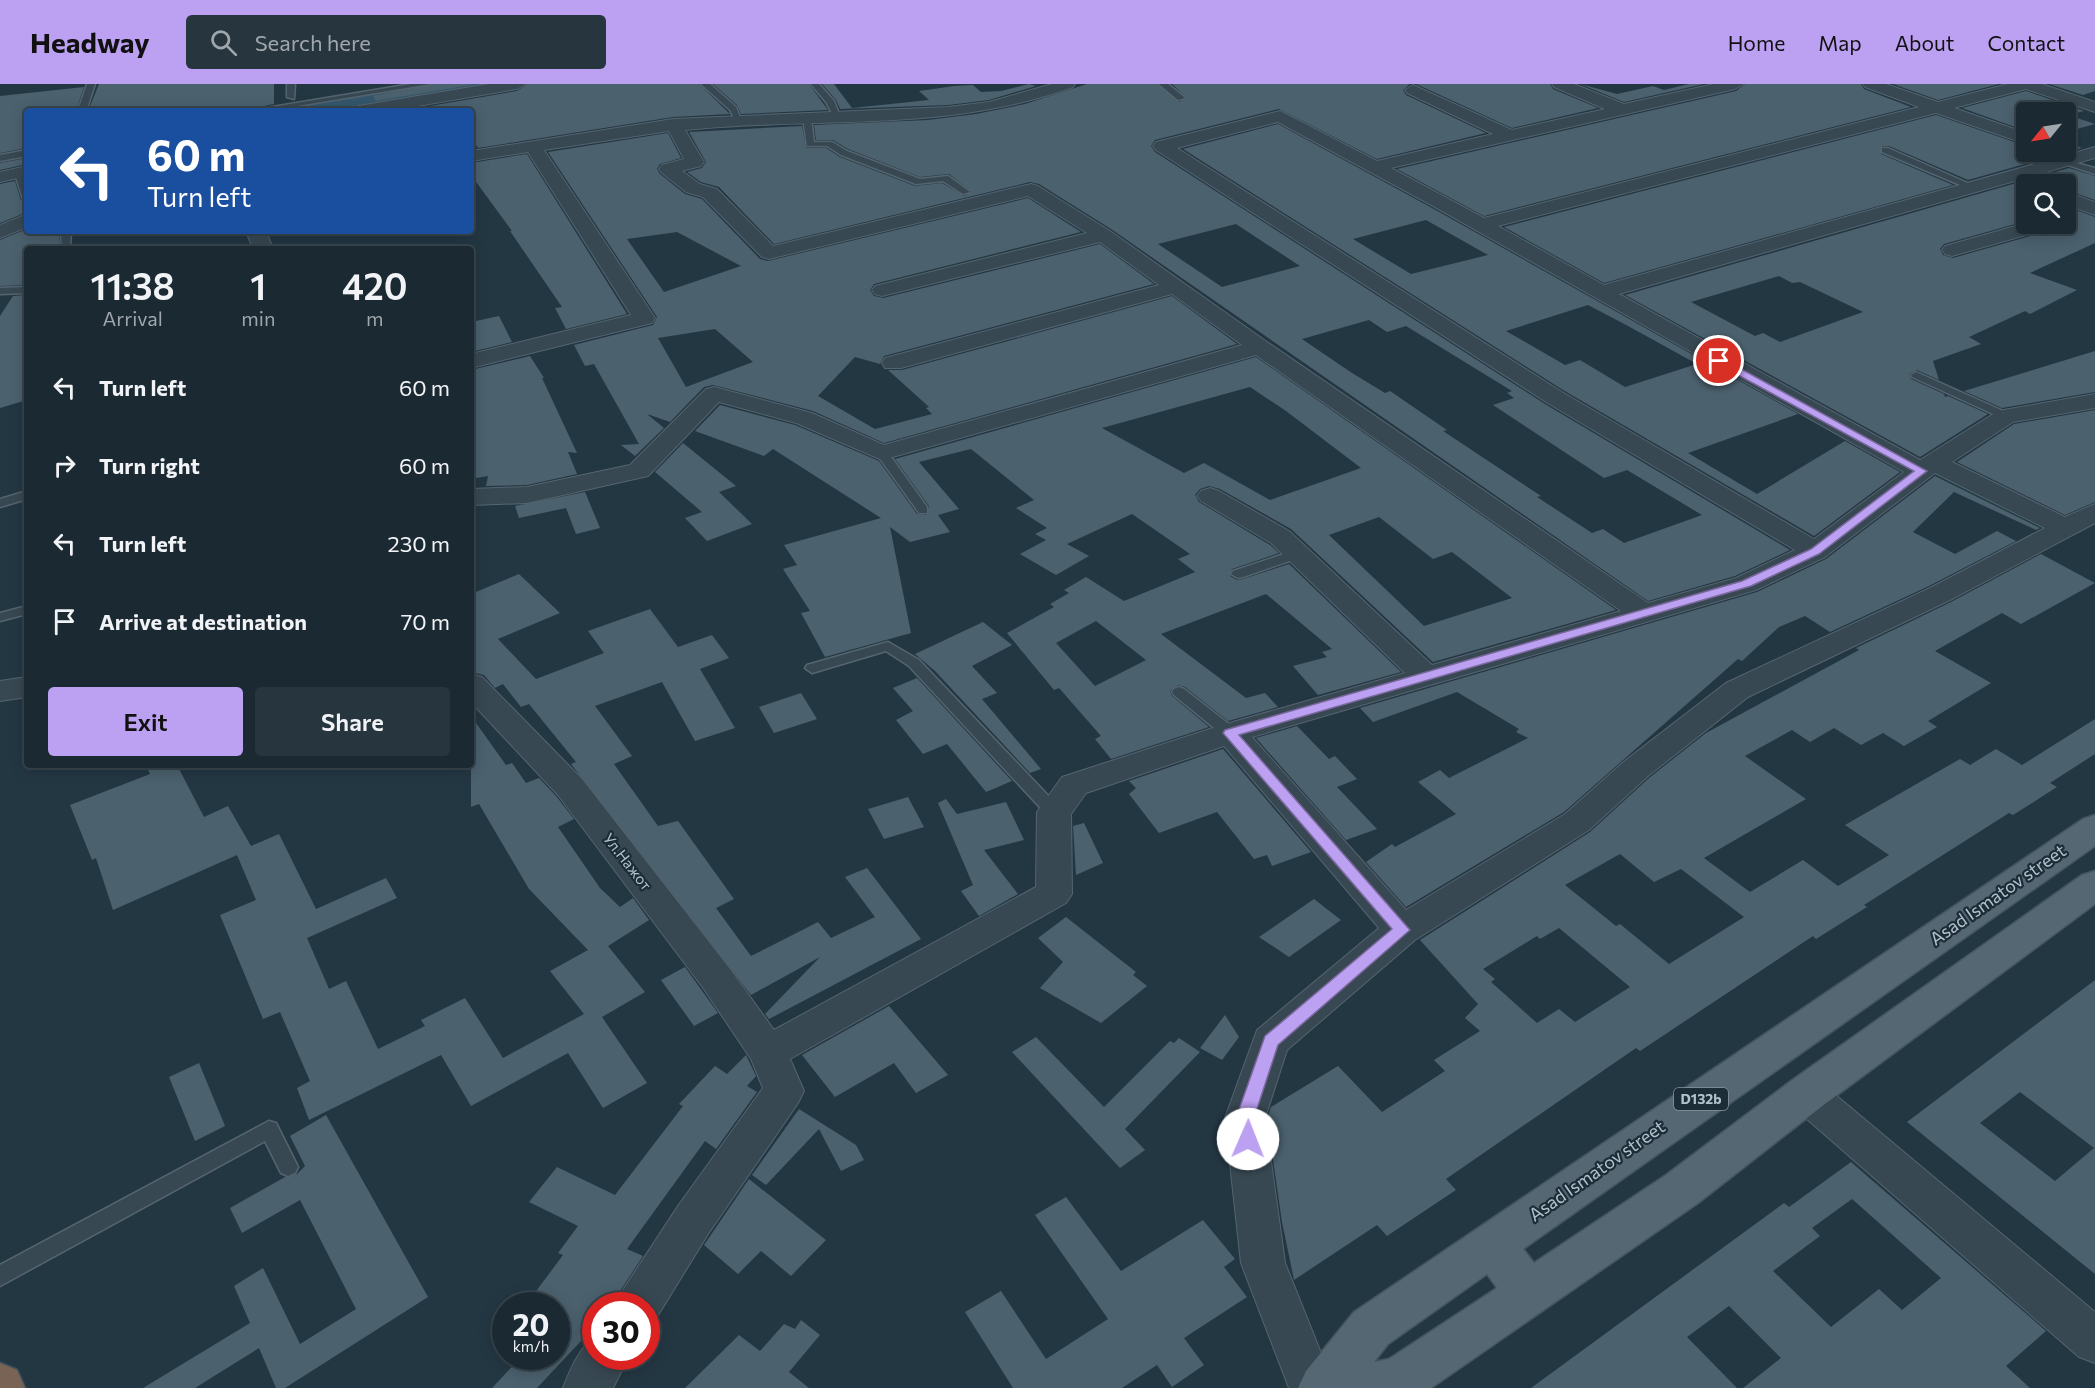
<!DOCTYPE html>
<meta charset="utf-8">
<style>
:root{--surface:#1a2932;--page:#27353e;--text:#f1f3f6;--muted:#9fa6ac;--line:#38454d;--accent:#bca0f2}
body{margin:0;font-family:Commissioner,sans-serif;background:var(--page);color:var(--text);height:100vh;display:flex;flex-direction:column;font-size:22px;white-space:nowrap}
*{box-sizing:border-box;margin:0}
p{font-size:20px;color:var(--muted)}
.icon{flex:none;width:33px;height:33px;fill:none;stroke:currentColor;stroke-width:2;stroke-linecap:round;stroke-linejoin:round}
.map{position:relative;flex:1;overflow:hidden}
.drawer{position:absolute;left:24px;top:162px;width:450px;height:522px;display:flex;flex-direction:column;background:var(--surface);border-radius:6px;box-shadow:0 3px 15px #0003,0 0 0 2px var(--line)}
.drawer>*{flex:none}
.banner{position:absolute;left:24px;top:24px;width:450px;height:126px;border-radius:6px;box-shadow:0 3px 15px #0003,0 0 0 2px var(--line);background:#1a4fa0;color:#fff;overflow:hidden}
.needle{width:39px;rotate:240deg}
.controls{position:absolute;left:2016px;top:18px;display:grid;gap:12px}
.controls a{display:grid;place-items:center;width:60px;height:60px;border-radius:6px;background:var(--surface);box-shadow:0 3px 15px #0003,0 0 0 2px var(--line);font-size:30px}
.speed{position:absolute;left:492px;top:1208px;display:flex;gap:12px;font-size:30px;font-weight:700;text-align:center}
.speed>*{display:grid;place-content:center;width:78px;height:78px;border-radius:50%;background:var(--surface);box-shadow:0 3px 15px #0003,0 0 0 2px var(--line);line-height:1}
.speed small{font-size:15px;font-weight:400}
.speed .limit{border:9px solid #d22;background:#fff;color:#111}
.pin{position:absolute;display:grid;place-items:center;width:51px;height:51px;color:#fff;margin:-26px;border:3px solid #fff;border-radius:50%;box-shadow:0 2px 6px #0007}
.me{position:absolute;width:66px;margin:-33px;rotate:1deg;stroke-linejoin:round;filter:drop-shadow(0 0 4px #0008)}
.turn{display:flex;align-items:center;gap:21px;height:126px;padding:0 24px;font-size:27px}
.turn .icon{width:78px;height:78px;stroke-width:2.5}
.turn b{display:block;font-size:42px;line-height:51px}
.eta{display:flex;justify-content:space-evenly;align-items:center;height:102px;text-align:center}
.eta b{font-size:36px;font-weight:600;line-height:42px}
.action{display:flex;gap:12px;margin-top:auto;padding:12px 24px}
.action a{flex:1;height:69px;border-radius:6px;background:var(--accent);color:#111;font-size:24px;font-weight:600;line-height:69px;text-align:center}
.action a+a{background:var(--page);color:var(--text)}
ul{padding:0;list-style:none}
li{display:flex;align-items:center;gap:18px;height:78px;padding:0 24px}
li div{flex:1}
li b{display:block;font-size:22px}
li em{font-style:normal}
header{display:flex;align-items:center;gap:36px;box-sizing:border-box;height:84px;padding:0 30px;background:var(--accent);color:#111}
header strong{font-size:28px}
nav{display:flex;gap:33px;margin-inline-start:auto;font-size:21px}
.search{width:420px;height:54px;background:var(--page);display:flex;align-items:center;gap:15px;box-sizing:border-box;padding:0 21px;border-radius:6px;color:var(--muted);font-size:22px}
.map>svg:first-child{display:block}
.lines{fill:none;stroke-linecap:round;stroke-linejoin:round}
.river{fill:#35566b;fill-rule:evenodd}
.building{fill:#4b616e;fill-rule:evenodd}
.lane-casing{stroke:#556570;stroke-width:3}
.street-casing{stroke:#556570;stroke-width:2}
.primary-casing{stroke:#44545f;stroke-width:3}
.highway-casing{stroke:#42525d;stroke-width:3}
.lane{fill:#384852;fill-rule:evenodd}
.street{fill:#384852;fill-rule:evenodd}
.primary{fill:#556773;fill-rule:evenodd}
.highway{fill:#796354;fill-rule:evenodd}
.route{fill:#bca0f2;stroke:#7a689d;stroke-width:1.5}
.labels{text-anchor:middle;stroke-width:4.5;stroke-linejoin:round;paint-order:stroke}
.shield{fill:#1c2d38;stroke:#8695a0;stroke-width:1.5}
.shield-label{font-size:14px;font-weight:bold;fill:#b4c2cd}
.street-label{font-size:15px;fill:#b4c2cd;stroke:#1c2d38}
.near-street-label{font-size:18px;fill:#b4c2cd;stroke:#1c2d38}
</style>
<header>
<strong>Headway</strong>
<div class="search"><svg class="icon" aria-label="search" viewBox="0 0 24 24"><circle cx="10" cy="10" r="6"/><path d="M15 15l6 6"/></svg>Search here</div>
<nav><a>Home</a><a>Map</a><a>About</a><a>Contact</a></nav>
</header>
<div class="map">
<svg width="2095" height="1304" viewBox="0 0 2095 1304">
<rect width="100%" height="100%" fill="#233743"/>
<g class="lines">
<!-- river -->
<path class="river" d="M434 0H503L499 6 489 8 367 27H297L301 21 311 18Z"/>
</g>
<!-- building -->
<g class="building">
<path d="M99 0H274V20L240 27H119L120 24 88 27Z"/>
<path d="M432 0H476L376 17 373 12Z"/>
<path d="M527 0H699L730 30 673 33 478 64 471 54V27H401L517 7Z"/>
<path d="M713 0H809L828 26 741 30 737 21Z"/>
<path d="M822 0H834L852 24 929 16 919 7 954 2 973 1 981 8 1001 7 1029 0 1036 2 989 16 948 21 840 25 836 16Z"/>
<path d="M1087 0H1157L1179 18 1187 14 1172 0H1410L1403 6 1406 11 1486 49 1377 75 1279 25 1155 56 1151 62 1155 68 1545 320 1790 466 1735 492 1648 517 1111 145 1039 100 1030 98 774 160 719 103 701 98 687 88 702 84 706 78 689 48 802 42 806 64H826L840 73 915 102 942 99 964 112 972 108 949 90 920 93 848 65 833 56H816L814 41 928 36 976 30 1025 20ZM1236 140 1300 182 1222 203 1158 160ZM1369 236 1387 248 1406 242 1512 307 1507 309 1514 314 1493 321 1604 394 1627 386 1702 431 1624 459 1603 445 1592 449 1537 413 1541 412 1443 347 1447 346 1390 307 1385 309 1352 289 1302 255Z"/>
<path d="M1416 0H1550L1553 5 1598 24 1512 44Z"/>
<path d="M1580 0 1617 10 1653 2 1664 6 1689 0H1704L1624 18Z"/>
<path d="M1745 0H1861L1864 5 1911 23 1484 132 1397 85 1736 7Z"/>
<path d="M1893 0H1999L1938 16Z"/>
<path d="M2049 0H2095V7L2083 11Z"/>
<path d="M84 3 76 27H27V64L0 69V12Z"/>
<path d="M2026 7 2084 27 2068 31 2095 40 2066 48V28H2026V47L1962 24Z"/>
<path d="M1936 31 2026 62V68H2066V58L2082 64 1968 96 1889 62H1882L1881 70 1953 101 1604 199 1504 143Z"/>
<path d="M1278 40 1434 125 1798 330 1688 369 1757 410 1845 357 1900 388 1814 452 1563 306 1183 65ZM1426 136 1488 171 1411 190 1353 155ZM1588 221 1628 242 1697 280 1625 303 1580 276 1565 281 1506 247Z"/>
<path d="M668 49 681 74 660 80 657 85 660 90 685 110 702 115 760 175 768 177 1028 114 1081 148 874 200 870 206 874 212 883 214 1100 160 1154 200 884 272 880 280 855 273 818 312 875 345 932 330 926 324 929 323 888 286H902L1172 212 1237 260 884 359 813 327 713 301 704 303 670 338 647 330 664 344 635 372 621 361 639 360 594 280 585 282 574 261 653 241 657 233 548 68ZM677 148 741 182 664 208 627 155ZM715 245 753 278 686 303 658 254Z"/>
<path d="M527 70 627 230 566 245 555 224 562 223 510 147H512L471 91V79Z"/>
<path d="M27 74V80L0 86V79Z"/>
<path d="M2069 84 2095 92V116L2066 106V100H2026V137L1944 160 1940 165 1943 171 1953 174 2052 146 2056 140H2066V122L2095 133V159L2030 189 2077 206 2030 230 2025 227 1969 253 1981 260 1933 277 1939 296 1917 286 1909 290 1911 295 1944 310 1945 313 1948 312 1988 330 1920 373 1625 211ZM1779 192 1792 199 1800 198 1863 228 1780 258 1763 249 1755 252 1691 218Z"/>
<path d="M15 97 21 116 27 120V128L0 139V100Z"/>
<path d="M27 145 59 147 60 160 55 165H27V201L0 202V156Z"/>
<path d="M27 211V316L0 324V232L13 212Z"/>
<path d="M499 232 512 258 471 268V238Z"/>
<path d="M2095 267V308L2002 324 1964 307Z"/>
<path d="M530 272 544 294H542L577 369 568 368 577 390 527 401 486 402 488 392 471 395V286Z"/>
<path d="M1256 273 1616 526 1433 578 1291 445 1220 405 1209 402 1200 405 1195 411 1199 418 1270 461 1279 469 1232 485 1230 492 1237 496 1243 495 1289 480 1401 588 1318 611 1293 582 1327 573 1322 568 1332 565 1266 510 1161 550 1246 614 1265 609 1278 623 1228 637 1185 603 1178 601 1170 607 1172 612 1209 643 1111 675 1095 655 1101 652 1059 604 1054 606 1007 549 1054 523 1050 520 1069 509 1064 506 1086 493 1124 517 1195 488 1178 475 1190 470 1132 430 1067 460 1089 472 1056 491 1020 470 1046 456 1035 450 1047 444 1016 424 1034 416 971 365 919 378 959 425 938 431 950 448 910 458 890 443 911 549 825 573 801 529 810 527 783 485 797 481 784 461 881 434 773 365 764 372 695 347 720 321 795 341 879 377 917 430 927 431 929 422 895 375ZM1250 303 1286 327 1361 384 1270 416 1204 379 1184 389 1102 344ZM1379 433 1433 475 1452 468 1512 514 1424 542 1329 451ZM1096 537 1146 576 1095 602 1056 559Z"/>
<path d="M2095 326V418L2065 431 1957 378 2014 340Z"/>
<path d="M683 359 736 402 719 408 752 440 707 457 685 434 702 428 655 388Z"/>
<path d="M1935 392 2040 444 2036 446 1954 408 1913 448 1955 470 1997 447 2016 457 1929 502 1830 548 1805 532 1779 543 1742 577 1738 575 1564 728 1406 823 1366 778 1392 760 1395 763 1456 730 1418 698 1440 686 1449 694 1528 654 1516 648 1519 645 1457 608 1373 638 1360 624 1757 508 1826 475Z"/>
<path d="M585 408 600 444 576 450 566 424 519 434 515 422Z"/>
<path d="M2041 470 2095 499 2021 540 2002 529 1935 567 1991 599 1928 637 1937 643 1904 662 1883 649 1861 661 1834 644 1810 658 1792 646 1745 672 1806 715 1704 774 1750 808 1803 776 1838 802 1889 771 1845 741 1960 675 1970 681 1996 665 2022 681 2095 635V670L2050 699 2057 703 2013 731 2009 729 1864 821 1867 823 1816 855 1813 852 1640 967 1636 964 1446 1095 1456 1106 1387 1152 1377 1141 1294 1196 1282 1138 1267 1034 1271 1023 1338 982 1382 1028 1445 987 1434 976 1480 947 1465 934 1478 920 1420 856 1590 748 1649 694 1706 649 1859 566 1856 564 1951 518ZM1620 770 1654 798 1681 785 1744 833 1669 880 1620 840 1616 842 1565 801ZM1559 844 1630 903 1575 938 1559 925 1537 939 1491 898 1495 895 1483 885 1537 852 1540 855Z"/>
<path d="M519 490 560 529 498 555 536 595 604 569 588 547 650 525 678 563 712 551 729 574 700 585 735 644 695 657 662 598 595 622 632 672 614 680 658 742 678 737 734 815 716 824 751 872 818 838 831 854 875 833 845 793 867 784 921 855 769 935 765 930 820 873 751 911 571 680 576 678 529 620 521 623 503 600 495 604 484 591 471 588V510Z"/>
<path d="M983 538 1012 561 972 582 997 609 982 615 1041 685 1030 689 935 587 915 570Z"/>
<path d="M917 594 1012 697 986 708 947 660 923 670 896 636 913 627 893 604Z"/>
<path d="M801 609 817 635 774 649 759 623Z"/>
<path d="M471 632 506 681 512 679 526 699 539 694 556 712 574 735 558 743 600 804 620 823 633 814 649 836 608 862 645 908 602 933 647 999 603 1024 568 969 471 1022 441 971 309 1036 297 1004 310 997 280 928 263 935 220 831 256 816 237 771 113 826 96 774 92 776 70 721 150 690 146 681H177L204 733 228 722 251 762 279 750 316 825 386 794 397 814 307 854 329 905 346 897 378 965 425 942 421 936 465 914 503 974 584 930 550 887 588 866 529 805 479 720 471 723Z"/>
<path d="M1297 642 1329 675 1335 672 1357 695 1337 703 1377 745 1346 756 1256 654Z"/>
<path d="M1223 665 1311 768 1272 782 1267 771 1254 775 1217 728 1159 749 1129 710 1136 704 1129 697Z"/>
<path d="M908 713 924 743 884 755 868 725Z"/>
<path d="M946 715 957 730 1006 718 1024 756 984 766 1018 810 979 832 961 807 973 801 938 719Z"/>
<path d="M1084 739 1103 779 1076 791 1073 742Z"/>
<path d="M1314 815 1341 836 1289 873 1259 853Z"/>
<path d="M1066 833 1136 888 1133 891 1147 902 1101 939 1040 904 1063 878 1038 854Z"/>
<path d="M685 883 718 929 694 942 661 896Z"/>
<path d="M2095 896V1190L1907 1038ZM2020 1008 2094 1064 2055 1097 1980 1039Z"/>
<path d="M889 922 948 991 916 1009 894 979 835 1013 802 971Z"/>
<path d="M1225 931 1239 953 1222 976 1200 964Z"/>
<path d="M1036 953 1104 1023 1170 957 1174 959 1179 954 1200 968 1125 1045 1145 1066 1120 1084 1012 968Z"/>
<path d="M746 971 756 992 747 1002 757 1008 716 1065 705 1057 627 1165 643 1172 611 1221H596V1241L537 1304H492L522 1272H556V1221H545L531 1214 563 1171 558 1169 578 1142 529 1118 557 1083 615 1111 683 1022 679 1020 715 982 727 990Z"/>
<path d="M199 979 225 1042 195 1057 169 993Z"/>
<path d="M799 1025 856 1061 864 1076 841 1087 819 1045 766 1101 752 1091Z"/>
<path d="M326 1031 428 1213 285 1304H276L259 1264 195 1304H143L250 1239 234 1202 263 1184 300 1260 356 1225 300 1116 242 1149 230 1124 285 1093 297 1090 305 1082 290 1052Z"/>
<path d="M1851 1078 2046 1247 2006 1282 2030 1304H1743L1781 1274 1729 1222 1687 1253 1737 1304H1531L1784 1119 1789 1123ZM1852 1115 1941 1194 1902 1226 1879 1205 1831 1243 1773 1187 1820 1152 1812 1144Z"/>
<path d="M749 1095 826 1156 791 1192 761 1167 738 1190 704 1161Z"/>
<path d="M1066 1113 1121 1187 1203 1136 1235 1175 1224 1183 1247 1213 1184 1254 1204 1281 1172 1303 1157 1281 1122 1304H1013L965 1228 1001 1207 1046 1275 1108 1235 1035 1131Z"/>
<path d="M801 1236 820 1251 789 1288 809 1304H685L739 1251 760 1267 784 1240 795 1245Z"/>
</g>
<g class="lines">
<!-- lane casing -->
<g class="lane-casing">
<g id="lane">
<path d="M87 0H95L86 27H78Z"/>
<path d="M287 0H295L294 15 287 13Z"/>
<path d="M411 0H430L267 27H248Z"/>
<path d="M701 0H710L736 23 742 38H736L730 26Z"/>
<path d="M811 0H819L834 17 841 35H835L826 18Z"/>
<path d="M1159 0H1168L1185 14 1178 16Z"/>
<path d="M807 32 811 34 814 58H832L847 67 920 95 948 92 970 108 963 110 943 97 916 100 841 71 827 62H807L803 34Z"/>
<path d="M1882 64H1888L1979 104 1972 106 1882 68Z"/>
<path d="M27 66V72L0 77V71Z"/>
<path d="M2065 76 2095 84V90L2065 80Z"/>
<path d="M14 87 21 89 27 104V118L23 115Z"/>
<path d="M61 147H71L70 165 62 163Z"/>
<path d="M27 203V209L0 210V204Z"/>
<path d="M1916 288 2010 330 2012 332 2010 334H2002L1912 293 1911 291Z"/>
<path d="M882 365 886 366 927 423V429H919L876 369Z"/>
<path d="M27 407V415L0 423V415Z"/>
<path d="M1299 465 1305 469 1304 472 1243 493 1238 494 1231 490 1233 487Z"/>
<path d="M27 522V530L0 537V529Z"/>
<path d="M888 558 919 576 1060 724 1062 728 1060 732H1048L909 582 886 567 812 589 805 584 807 581Z"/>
<path d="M1179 603 1184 605 1235 645 1237 649 1235 653H1225L1174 611 1172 608 1174 605Z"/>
<path d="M269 1037 276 1039 298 1083 295 1089 288 1092 281 1089 265 1057 0 1202V1181Z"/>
</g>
</g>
<!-- street casing -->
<g class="street-casing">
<g id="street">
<path d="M489 0H525L517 5 388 27H351L359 22Z"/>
<path d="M1052 0H1075L1073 3C942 50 819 32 685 46L704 78 701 82 682 87 700 100 717 105 773 162 1031 100 1038 102 1110 147 1267 258 1648 519 1736 494 1795 466 1546 318 1156 66 1153 62 1156 58 1280 27 1377 77 1493 50 1407 9 1405 6 1413 1 1512 46 1605 25 1554 3 1552 0H1574L1624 20 1714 0H1743L1735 5 1391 84 1484 134 1919 23 1865 3 1863 0H1886L1938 18 2008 0H2042L2095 18V28L2026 5 1954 24 2026 49V60L1936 29 1498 142 1604 201 2095 63V74L1619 210 1920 376 1998 327 2095 310V324L2013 338 1952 378 2065 433 2095 420V439L1950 516 1748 613 1648 692 1589 746 1415 856 1287 966 1265 1034 1285 1179 1335 1304H1289L1241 1179 1225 1034 1257 946 1379 844 1224 662 1086 709 1071 730 1072 810 1066 819 790 975 804 1007 798 1019 708 1150 655 1236 646 1240V1221H617L623 1206 678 1122 763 1004 751 975 704 905 558 711 471 618V590L482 593 582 695 730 885 774 946 1036 803 1037 728 1062 693 1219 642 1405 589 1271 459 1201 417 1197 412 1201 407 1210 404 1219 407 1289 447 1432 581 1621 527 1256 271 882 376 796 339 719 318 648 392 527 419 471 421V405L527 403 630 381 706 305 714 303 812 329 884 361 1242 261 1172 210 901 284H885L882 279 885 274 1159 201 1100 158 882 212 875 210 872 206 875 202 1087 149 1028 112 769 175 762 173 703 113 686 108 662 89 659 85 662 81 684 75 669 47 544 66 655 234 652 239 471 284V270L631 231 528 68 471 77V67L673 35 948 23 989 18ZM1278 38 1435 123 1904 388 1814 455 1562 308 1177 64ZM1935 389 2045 444 1930 504 1726 599 1626 676 1565 730 1406 826 1252 653 1756 506 1825 473Z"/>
<path d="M27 82V92L0 98V88Z"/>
<path d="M2066 108 2095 118V131L2066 120Z"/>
<path d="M27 130V143L0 154V141Z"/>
<path d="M2026 139 2054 140 2051 144 1952 172 1945 170 1942 166 1945 162Z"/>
<path d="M246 147H266L273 165H253Z"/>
<path d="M27 593V613L0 617V597Z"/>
<path d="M1806 993 1820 998 2095 1228V1279L2079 1273 1792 1022 1786 1010 1792 998Z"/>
<path d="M596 1254V1272H629L613 1304H563C569 1289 580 1260 596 1254Z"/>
</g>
</g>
<!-- primary casing -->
<g class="primary-casing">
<path id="primary" d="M2095 731V762L1523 1165 1534 1179 1666 1091 1791 997 2082 791 2095 787V820L1821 1023 1698 1119 1431 1304H1298L1306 1287 1354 1228 2083 735ZM1487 1190 1497 1204 1389 1275 1374 1278 1388 1260Z"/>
</g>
<!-- highway casing -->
<g class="highway-casing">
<path id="highway" d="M0 1279 17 1286 25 1304H0Z"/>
</g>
<!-- lane -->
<use href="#lane" class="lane"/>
<!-- street -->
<use href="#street" class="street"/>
<!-- primary -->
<use href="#primary" class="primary"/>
<!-- highway -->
<use href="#highway" class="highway"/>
</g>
<!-- route -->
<path class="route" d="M1716 275H1723L1927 387 1819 470 1751 502 1239 651 1410 846 1278 961 1254 1034 1257 1055 1254 1060 1248 1063 1241 1060 1236 1034 1265 952 1392 845 1223 649 1225 646 1742 497 1811 465 1914 387 1716 279Z"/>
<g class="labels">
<!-- shield labels -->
<rect class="shield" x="1674" y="1004" width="54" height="22" rx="4.5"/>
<g class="shield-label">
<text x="1701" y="1020">D132b</text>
</g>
<!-- street labels -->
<g class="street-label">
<text transform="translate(627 778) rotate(52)" y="5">Ул.Нажот</text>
</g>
<!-- near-street labels -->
<g class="near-street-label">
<text transform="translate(1998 811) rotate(-35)" y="6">Asad Ismatov street</text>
<text transform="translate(1597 1087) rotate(-35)" y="6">Asad Ismatov street</text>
</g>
</g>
</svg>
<div class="controls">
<a><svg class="needle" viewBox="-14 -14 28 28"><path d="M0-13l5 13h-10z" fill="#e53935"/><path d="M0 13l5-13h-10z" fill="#9fa6ac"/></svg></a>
<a><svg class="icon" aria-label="search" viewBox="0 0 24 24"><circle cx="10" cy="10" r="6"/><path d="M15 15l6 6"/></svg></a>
</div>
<div class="speed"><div>20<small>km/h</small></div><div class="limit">30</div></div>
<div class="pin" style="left:1719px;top:277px;background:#d93025"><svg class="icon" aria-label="arrive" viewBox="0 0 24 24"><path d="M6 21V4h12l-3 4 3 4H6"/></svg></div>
<svg class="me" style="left:1248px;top:1055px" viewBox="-20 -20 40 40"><circle r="19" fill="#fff"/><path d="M0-13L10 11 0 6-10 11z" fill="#bca0f2"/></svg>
<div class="banner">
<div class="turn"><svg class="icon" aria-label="left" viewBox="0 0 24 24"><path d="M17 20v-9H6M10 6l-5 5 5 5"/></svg><div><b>60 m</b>Turn left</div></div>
</div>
<section class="drawer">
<div class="eta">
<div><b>11:38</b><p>Arrival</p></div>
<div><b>1</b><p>min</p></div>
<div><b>420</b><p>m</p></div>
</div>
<ul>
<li><svg class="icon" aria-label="left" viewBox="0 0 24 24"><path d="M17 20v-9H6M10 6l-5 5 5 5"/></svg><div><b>Turn left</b></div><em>60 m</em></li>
<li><svg class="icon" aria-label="right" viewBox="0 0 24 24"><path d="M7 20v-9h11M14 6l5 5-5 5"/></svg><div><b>Turn right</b></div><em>60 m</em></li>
<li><svg class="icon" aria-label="left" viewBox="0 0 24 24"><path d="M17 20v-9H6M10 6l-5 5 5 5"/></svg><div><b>Turn left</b></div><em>230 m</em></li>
<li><svg class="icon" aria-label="arrive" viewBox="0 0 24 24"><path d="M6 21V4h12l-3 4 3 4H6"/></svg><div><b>Arrive at destination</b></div><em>70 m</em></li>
</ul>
<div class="action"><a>Exit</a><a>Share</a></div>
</section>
</div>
